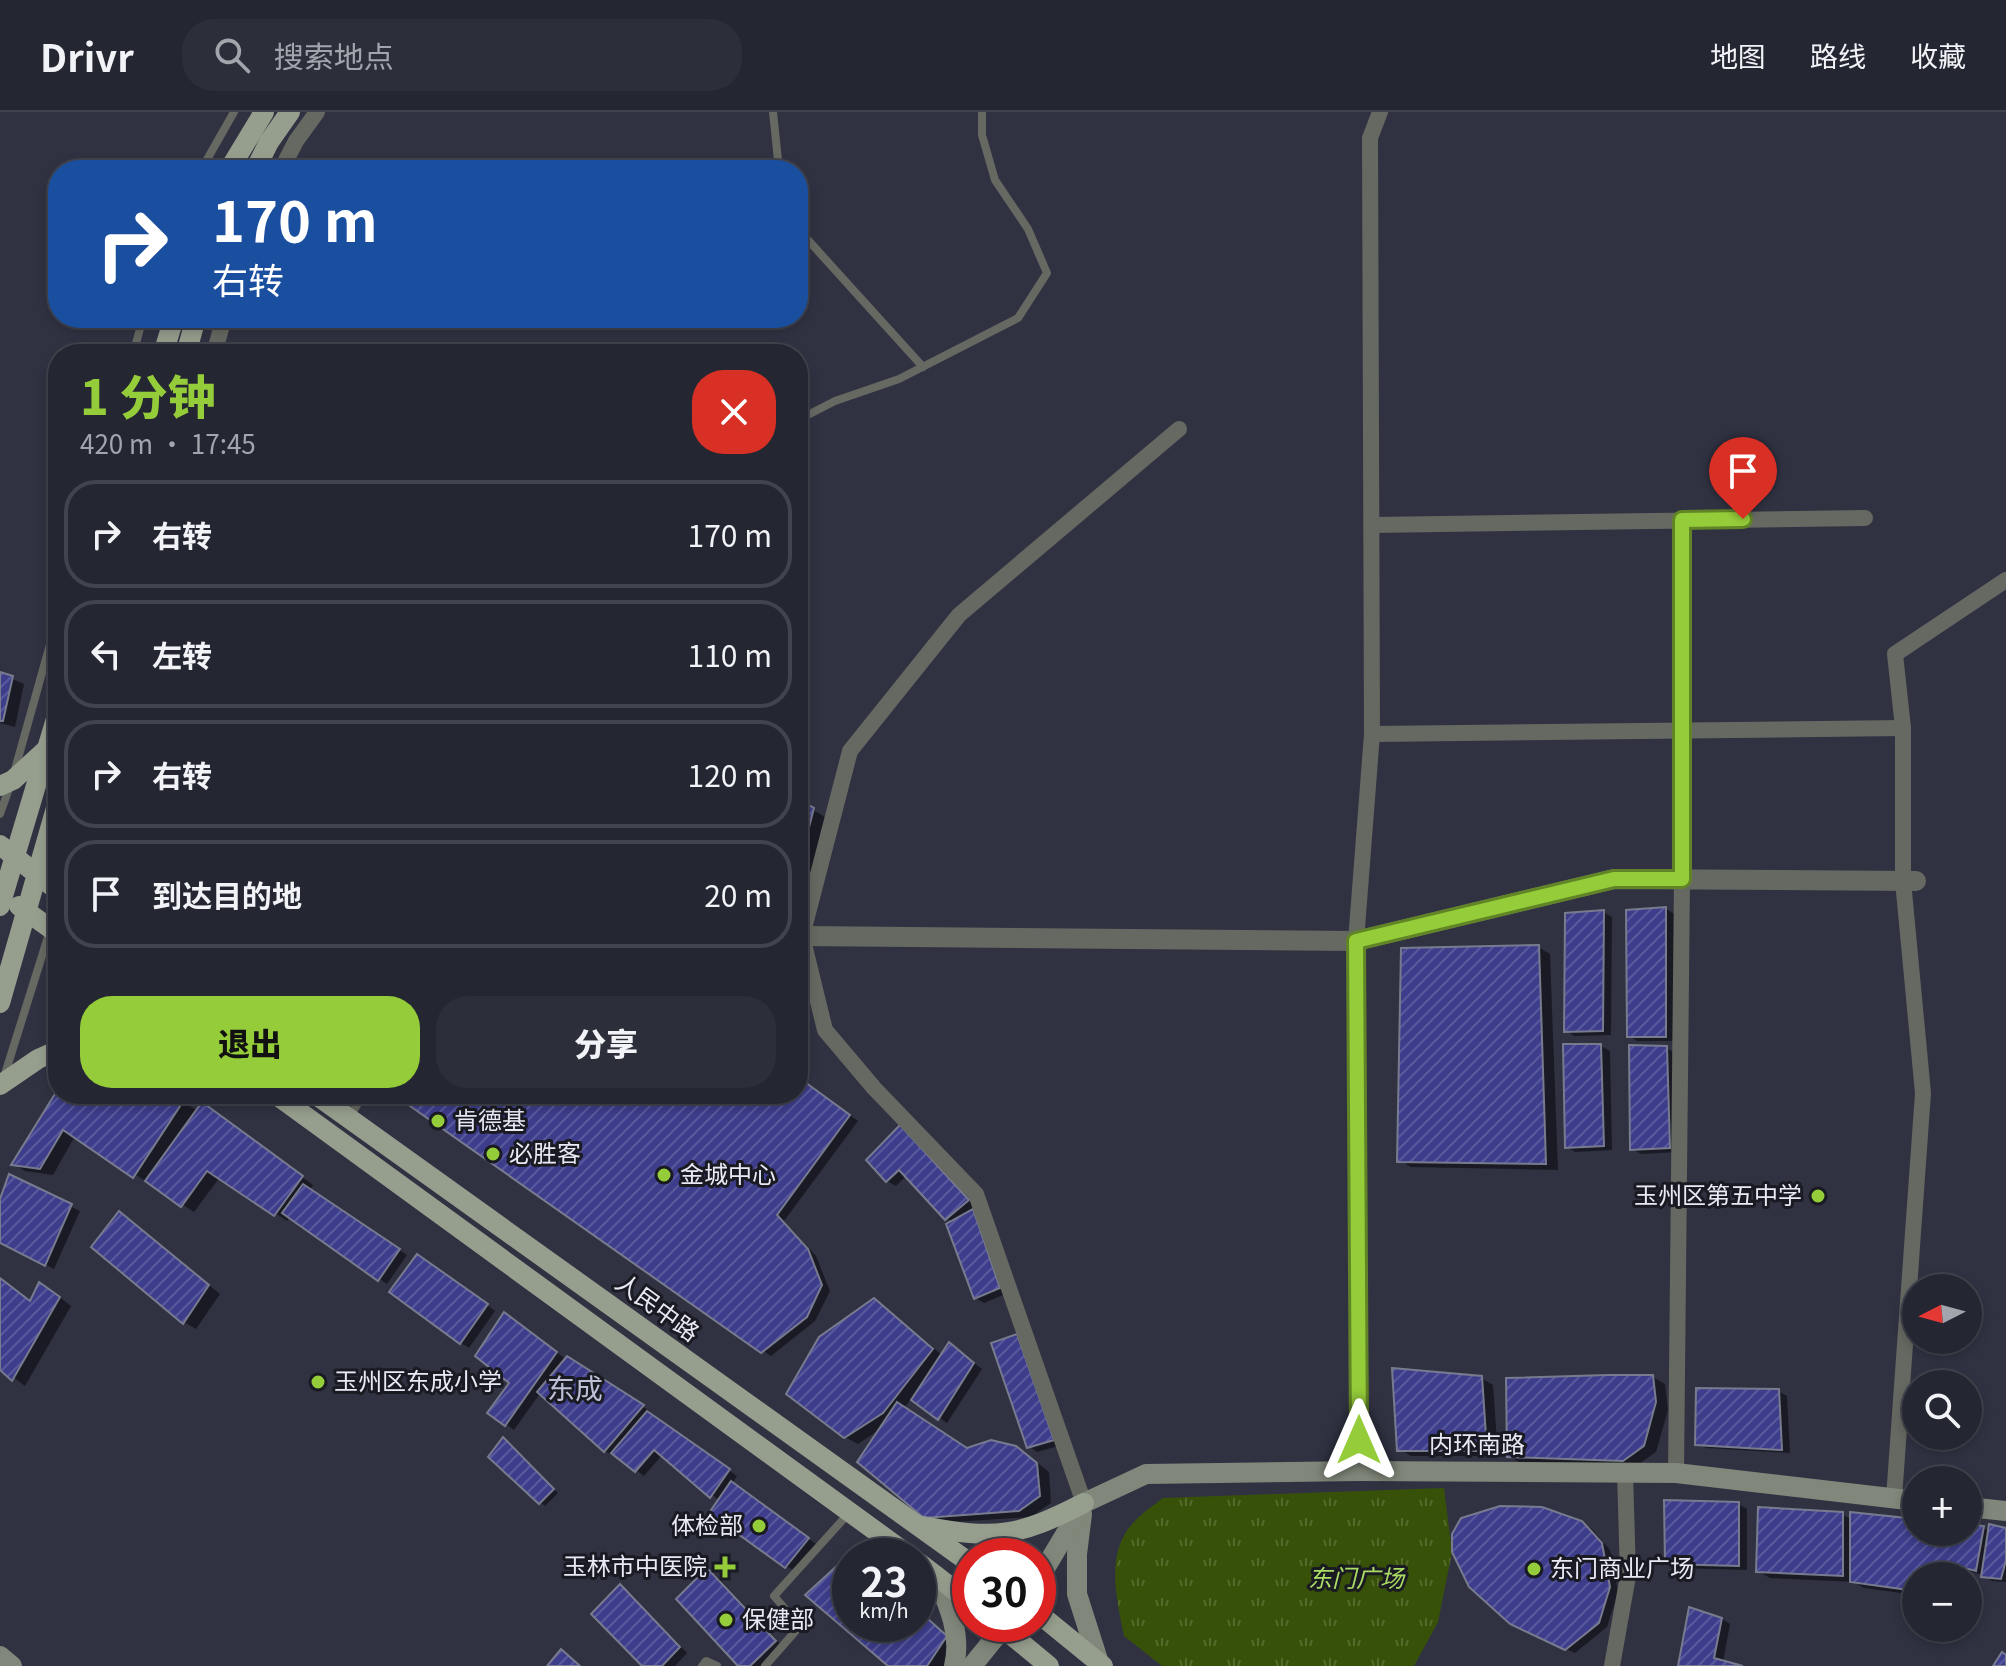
<!DOCTYPE html>
<html lang="zh">
<meta charset="utf-8">
<style>
:root{--surface:#242632;--page:#2c2e3a;--text:#f1f3f6;--muted:#a3a5ac;--line:#41434d;--accent:#95cc3a}
body{margin:0;font-family:Georgia,"Noto Sans SC",serif;background:var(--page);color:var(--text);height:100vh;display:flex;flex-direction:column;font-size:30px;white-space:nowrap}
*{box-sizing:border-box;margin:0}
p{font-size:26px;color:var(--muted)}
.icon{flex:none;width:44px;height:44px;fill:none;stroke:currentColor;stroke-width:2;stroke-linecap:round;stroke-linejoin:round}
.map{position:relative;flex:1;overflow:hidden}
.side{position:absolute;left:48px;top:232px;width:760px;height:760px;display:flex;flex-direction:column;background:var(--surface);border-radius:32px;box-shadow:0 4px 12px #0003,0 0 0 2px var(--line)}
.side>*{flex:none}
.hud{position:absolute;left:48px;top:48px;width:760px;height:168px;border-radius:32px;box-shadow:0 4px 12px #0003,0 0 0 2px var(--line);background:#1a4fa0;color:#fff;overflow:hidden}
.needle{width:52px;rotate:264deg}
.controls{position:absolute;left:1902px;top:1162px;display:grid;gap:16px}
.controls a{display:grid;place-items:center;width:80px;height:80px;border-radius:50%;background:var(--surface);box-shadow:0 4px 12px #0003,0 0 0 2px var(--line);font-size:40px}
.speed{position:absolute;left:832px;top:1426px;display:flex;gap:16px;font-size:40px;font-weight:700;text-align:center}
.speed>*{display:grid;place-content:center;width:104px;height:104px;border-radius:50%;background:var(--surface);box-shadow:0 4px 12px #0003,0 0 0 2px var(--line);line-height:1}
.speed small{font-size:20px;font-weight:400}
.speed .limit{border:12px solid #d22;background:#fff;color:#111}
.pin{position:absolute;display:grid;place-items:center;width:68px;height:68px;color:#fff;margin:-82px -34px;border-radius:50% 50% 50% 0;rotate:-45deg;box-shadow:0 0 8px #0007}
.pin .icon{rotate:45deg}
.me{position:absolute;width:88px;margin:-44px;rotate:0deg;stroke-linejoin:round;filter:drop-shadow(0 0 6px #0008)}
.turn{display:flex;align-items:center;gap:28px;height:168px;padding:0 32px;font-size:36px}
.turn .icon{width:104px;height:104px;stroke-width:2.5}
.turn b{display:block;font-size:56px;line-height:68px}
.round{display:grid;place-items:center;flex:none;width:84px;height:84px;border-radius:32px;background:var(--page)}
.summary{display:flex;align-items:center;justify-content:space-between;height:136px;padding:0 32px}
h1{font-size:48px;font-weight:800;line-height:60px;color:var(--accent)}
.cta{display:flex;gap:16px;margin-top:auto;padding:16px 32px}
.cta a{flex:1;height:92px;border-radius:32px;background:var(--accent);color:#111;font-size:32px;font-weight:800;line-height:92px;text-align:center}
.cta a+a{background:var(--page);color:var(--text)}
ul{padding:0;list-style:none}
li{display:flex;align-items:center;gap:24px;height:108px;margin:0 16px 12px;padding:0 16px;border:4px solid var(--line);border-radius:32px}
li div{flex:1}
li b{display:block;font-size:30px}
li em{font-style:normal}
header{display:flex;align-items:center;gap:48px;box-sizing:border-box;height:112px;padding:0 40px;background:var(--surface);border-bottom:2px solid var(--line)}
header strong{font-size:38px}
nav{display:flex;gap:44px;margin-inline-start:auto;font-size:28px}
.search{width:560px;height:72px;background:var(--page);display:flex;align-items:center;gap:20px;box-sizing:border-box;padding:0 28px;border-radius:32px;color:var(--muted);font-size:30px}
.map>svg:first-child{display:block}
.grass{fill:url(#grass-tufts)}
.shadow{fill:#0007}
.building{fill:url(#building-hatch);stroke:#787b8e;stroke-width:2}
.lines{fill:none;stroke-linecap:round;stroke-linejoin:round}
.service{stroke:#656961;stroke-width:8}
.minor{stroke:#656961;stroke-width:16}
.tertiary{stroke:#656961;stroke-width:20}
.secondary{stroke:#81877a;stroke-width:20}
.primary{stroke:#969e8e;stroke-width:20}
.route-casing{stroke:#618526;stroke-width:20}
.route{stroke:#95cc3a;stroke-width:14}
.poi-dot{fill:#95cc3a;stroke:#191a22;stroke-width:3}
.labels{text-anchor:middle;stroke-width:6;stroke-linejoin:round;paint-order:stroke}
.poi-label{font-size:24px;fill:#e8e9f4;stroke:#191a22;text-anchor:start}
.street-label{font-size:24px;fill:#e8e9f4;stroke:#191a22}
.park-label{font-size:24px;font-style:italic;fill:#abdc65;stroke:#191a22}
.quarter-label{font-size:28px;fill:#bec1d6;stroke:#191a22}
</style>
<header>
<strong>Drivr</strong>
<div class="search"><svg class="icon" aria-label="search" viewBox="0 0 24 24"><circle cx="10" cy="10" r="6"/><path d="M15 15l6 6"/></svg>搜索地点</div>
<nav><a>地图</a><a>路线</a><a>收藏</a></nav>
</header>
<div class="map">
<svg width="2006" height="1554" viewBox="0 0 2006 1554">
<defs>
<pattern id="grass-tufts" width="24" height="20" patternUnits="userSpaceOnUse" patternTransform="scale(2)"><rect width="24" height="20" fill="#385108"/><path d="M3 7l-1-3M5 7V3M7 7l1-3M15 17l-1-3M17 17v-4M19 17l1-3" fill="none" stroke="#556a2d"/></pattern>
<pattern id="building-hatch" width="6" height="6" patternUnits="userSpaceOnUse" patternTransform="scale(2)"><rect width="6" height="6" fill="#3d3d8c"/><path d="M-1 1l2-2M0 6l6-6M5 7l2-2" fill="none" stroke="#59599d"/></pattern>
</defs>
<rect width="100%" height="100%" fill="#303242"/>
<!-- grass -->
<path class="grass" d="M1444 1376 1452 1440 1438 1510 1414 1554H1162L1124 1524C1117 1487 1104 1441 1134 1410 1142 1401 1154 1393 1163 1386Z"/>
<!-- shadow -->
<g class="shadow">
<path d="M0 562 24 572 15 615 0 611Z"/>
<path d="M798 689 825 705 803 792 798 790Z"/>
<path d="M1666 797 1675 802 1674 929H1637L1629 924Z"/>
<path d="M1603 800 1612 805 1611 923 1574 924 1566 918Z"/>
<path d="M1538 835 1550 842 1558 1058 1411 1055 1399 1048Z"/>
<path d="M1601 934 1610 939 1612 1038 1575 1040 1567 1035Z"/>
<path d="M1666 936 1675 941 1678 1040 1641 1042 1632 1037Z"/>
<path d="M798 966 858 1009 784 1109 816 1144 830 1179 815 1209 771 1244 397 982H798Z"/>
<path d="M58 981 168 982 198 999 214 1000 313 1073 310 1078 407 1143 387 1172 290 1105 287 1109 220 1065 194 1100 75 1024 53 1063 25 1059 14 1052Z"/>
<path d="M901 1015 976 1094 971 1098 982 1105 1008 1181 984 1191 976 1186 953 1110 946 1106 907 1063 896 1074 887 1069Z"/>
<path d="M10 1064 80 1099 54 1157 0 1130V1093Z"/>
<path d="M120 1102 132 1109 220 1182 196 1217 184 1210Z"/>
<path d="M426 1149 495 1199 469 1236 461 1231Z"/>
<path d="M0 1166 32 1190 52 1179 71 1194 25 1274 0 1255Z"/>
<path d="M874 1189 886 1196 942 1243 949 1232 982 1257 947 1311 912 1286 904 1296 968 1338 1015 1336 1028 1343 1049 1360 1051 1391 1031 1405 938 1411 925 1404 882 1316 858 1332 845 1325Z"/>
<path d="M513 1208 567 1248 577 1251 651 1300 649 1302 737 1364 732 1372 816 1432 795 1459 786 1454 720 1389 663 1342 644 1364 615 1342 614 1344 605 1339 541 1280 514 1318 489 1300 512 1271Z"/>
<path d="M1017 1224 1062 1333 1037 1340 1029 1334Z"/>
<path d="M1653 1265 1665 1272 1668 1298 1656 1340 1636 1354 1521 1351 1508 1344Z"/>
<path d="M1481 1266 1493 1273 1498 1344H1411L1399 1337Z"/>
<path d="M1778 1279 1787 1284 1790 1341 1706 1336 1697 1331Z"/>
<path d="M503 1328 558 1381 545 1394 540 1390Z"/>
<path d="M1738 1392 1747 1397V1458L1676 1456 1667 1451Z"/>
<path d="M1842 1402 1852 1408 1916 1409V1420H1968V1414L1983 1416 1990 1419 2006 1418V1470L1992 1469 1983 1463 1952 1455 1951 1464H1916V1483L1864 1476 1854 1470 1770 1466 1758 1459Z"/>
<path d="M1581 1411 1591 1416 1610 1438 1618 1480 1607 1515 1575 1541 1521 1516Z"/>
<path d="M850 1444V1512H918V1497L958 1532 944 1554H891L808 1482Z"/>
<path d="M707 1458 716 1463 783 1535 763 1554H741Z"/>
<path d="M621 1475 629 1480 687 1541 675 1554H645Z"/>
<path d="M1722 1507 1730 1512 1723 1550 1736 1554H1680Z"/>
</g>
<!-- building -->
<g class="building">
<path d="M0 560 13 564 3 609H0Z"/>
<path d="M798 687 814 696 798 758Z"/>
<path d="M1666 795V925H1627L1626 798Z"/>
<path d="M1604 798 1603 919 1564 920 1565 801Z"/>
<path d="M1539 833 1546 1052 1397 1050 1401 836Z"/>
<path d="M1563 932H1601L1604 1034 1565 1036Z"/>
<path d="M1629 933 1667 934 1670 1036 1630 1038Z"/>
<path d="M798 965 850 1003 777 1103 808 1137 822 1173 807 1205 761 1241 393 982H798Z"/>
<path d="M58 977V982H173L184 988 133 1066 63 1018 40 1057 11 1053Z"/>
<path d="M202 990 303 1064 274 1104 207 1059 181 1095 145 1069Z"/>
<path d="M900 1013 969 1088 945 1108 899 1058 886 1070 866 1048Z"/>
<path d="M9 1062 72 1092 45 1154 0 1131V1087Z"/>
<path d="M303 1072 400 1137 378 1169 282 1101Z"/>
<path d="M973 1097 1000 1176 974 1187 946 1112Z"/>
<path d="M119 1099 209 1173 183 1212 91 1135Z"/>
<path d="M417 1142 488 1192 460 1232 389 1180Z"/>
<path d="M0 1166 30 1189 39 1170 60 1185 12 1269 0 1258Z"/>
<path d="M874 1186 933 1237 883 1301 844 1326 786 1282 819 1225Z"/>
<path d="M504 1200 557 1240 505 1314 487 1301 509 1271 475 1244Z"/>
<path d="M1017 1222 1054 1328 1027 1336 991 1231Z"/>
<path d="M949 1230 974 1251 938 1308 911 1288Z"/>
<path d="M567 1244 644 1293 604 1340 537 1280Z"/>
<path d="M1392 1256 1482 1264 1487 1339H1397Z"/>
<path d="M1608 1263H1653L1656 1290 1644 1334 1623 1349 1507 1345 1506 1266Z"/>
<path d="M1696 1276 1779 1277 1782 1338 1695 1333Z"/>
<path d="M897 1290 967 1336 991 1328 1016 1334 1037 1351 1040 1384 1019 1399 924 1406 857 1350Z"/>
<path d="M647 1299 730 1357 710 1386 654 1338 635 1360 611 1341Z"/>
<path d="M503 1325 554 1377 539 1392 488 1345Z"/>
<path d="M731 1369 809 1426 785 1456 709 1401Z"/>
<path d="M1664 1388 1739 1390V1454L1665 1452Z"/>
<path d="M1500 1394 1542 1395 1582 1409 1602 1431 1610 1475 1599 1511 1565 1538 1510 1512 1469 1475 1452 1440V1422L1461 1406Z"/>
<path d="M1758 1395 1843 1400V1464L1756 1460Z"/>
<path d="M1850 1400 1916 1407V1420H1968V1412L1984 1414 1976 1459 1941 1450 1938 1464H1916V1479L1850 1470Z"/>
<path d="M1989 1412 2006 1416V1448L2001 1467 1981 1465Z"/>
<path d="M852 1440 857 1444H850V1512H918V1498L947 1524 927 1554H888L805 1483Z"/>
<path d="M707 1456 776 1529 750 1554H738L676 1487Z"/>
<path d="M620 1472 680 1535 662 1554H642L591 1502Z"/>
<path d="M1689 1495 1722 1506 1714 1546 1743 1554H1678Z"/>
<path d="M561 1537 580 1554H547Z"/>
<path d="M2002 1540 2006 1543V1554H1993Z"/>
</g>
<g class="lines">
<!-- service -->
<g class="service">
<path d="M773 0 779 58"/>
<path d="M201 58 234 0"/>
<path d="M798 117 923 255"/>
<path d="M133 242 143 206"/>
<path d="M798 308 835 289 899 267 1018 206 1047 161 1028 117 995 68 982 23V0"/>
<path d="M14 661 58 504"/>
<path d="M0 702 10 674"/>
<path d="M4 965 58 793"/>
<path d="M348 1007 364 982"/>
<path d="M702 1554 706 1549 717 1554"/>
<path d="M765 1554 800 1514 774 1484 849 1401"/>
</g>
<!-- minor -->
<g class="minor">
<path d="M281 58 296 29 317 0"/>
<path d="M214 242 224 206"/>
<path d="M1372 413 1865 406"/>
<path d="M1372 622 1903 616"/>
<path d="M1360 1359 1356 829 1372 622 1370 26 1380 0"/>
<path d="M1676 1361 1682 767V408"/>
<path d="M1894 1386 1923 981 1903 769V616L1895 542 2006 468"/>
<path d="M1084 1391 976 1082 874 976 825 918 802 824 850 639 959 503 1179 317"/>
<path d="M1612 1554 1628 1464 1625 1360"/>
</g>
<!-- tertiary -->
<path class="tertiary" d="M802 824 1356 829 1614 767 1916 769"/>
<!-- secondary -->
<g class="secondary">
<path d="M1968 1395 2006 1399"/>
<path d="M1082 1402 1077 1442V1482L1099 1551"/>
<path d="M935 1463C948 1492 962 1521 954 1554"/>
<path d="M1038 1468 1084 1391 1146 1362 1360 1359 1676 1361 1916 1389"/>
<path d="M0 1544 12 1554"/>
<path d="M972 1554 1006 1512"/>
</g>
<!-- primary -->
<g class="primary">
<path d="M229 58 264 0"/>
<path d="M255 58 269 30 290 0"/>
<path d="M163 242 174 206"/>
<path d="M186 242 196 206"/>
<path d="M0 674 13 668 47 637"/>
<path d="M0 733 58 779"/>
<path d="M0 794 58 600"/>
<path d="M19 794 58 822"/>
<path d="M0 891 58 689"/>
<path d="M0 973 38 947 58 938"/>
<path d="M275 982 910 1444"/>
<path d="M315 982 970 1451"/>
<path d="M923 1414C996 1428 1018 1425 1084 1391"/>
<path d="M918 1450 970 1490"/>
<path d="M1038 1501 1103 1554"/>
<path d="M998 1512 1049 1554"/>
</g>
</g>
<g class="lines">
<!-- route casing -->
<g class="route-casing">
<path id="route" d="M1359 1328 1356 829 1614 767H1682V408L1743 407"/>
</g>
<!-- route -->
<use href="#route" class="route"/>
</g>
<!-- markers -->
<g class="poi-dot">
<circle cx="438" cy="1009" r="8"/>
<circle cx="493" cy="1042" r="8"/>
<circle cx="664" cy="1063" r="8"/>
<circle cx="1818" cy="1084" r="8"/>
<circle cx="318" cy="1270" r="8"/>
<circle cx="759" cy="1414" r="8"/>
<path d="M721 1443h8v8h8v8h-8v8h-8v-8h-8v-8h8z"/>
<circle cx="1534" cy="1457" r="8"/>
<circle cx="726" cy="1508" r="8"/>
</g>
<g class="labels">
<!-- poi labels -->
<g class="poi-label">
<text x="454" y="1017">肯德基</text>
<text x="509" y="1050">必胜客</text>
<text x="680" y="1071">金城中心</text>
<text x="1802" y="1092" text-anchor="end">玉州区第五中学</text>
<text x="334" y="1278">玉州区东成小学</text>
<text x="743" y="1422" text-anchor="end">体检部</text>
<text x="707" y="1463" text-anchor="end">玉林市中医院</text>
<text x="1550" y="1465">东门商业广场</text>
<text x="742" y="1516">保健部</text>
</g>
<!-- street labels -->
<g class="street-label">
<text transform="translate(657 1196) rotate(36)" y="8">人民中路</text>
<text x="1477" y="1341">内环南路</text>
</g>
<!-- park labels -->
<g class="park-label">
<text x="1356" y="1475">东门广场</text>
</g>
<!-- quarter labels -->
<g class="quarter-label">
<text x="575" y="1287">东成</text>
</g>
</g>
</svg>
<div class="controls">
<a><svg class="needle" viewBox="-14 -14 28 28"><path d="M0-13l5 13h-10z" fill="#e53935"/><path d="M0 13l5-13h-10z" fill="#a3a5ac"/></svg></a>
<a><svg class="icon" aria-label="search" viewBox="0 0 24 24"><circle cx="10" cy="10" r="6"/><path d="M15 15l6 6"/></svg></a>
<a>+</a>
<a>−</a>
</div>
<div class="speed"><div>23<small>km/h</small></div><div class="limit">30</div></div>
<div class="pin" style="left:1743px;top:407px;background:#d93025"><svg class="icon" aria-label="arrive" viewBox="0 0 24 24"><path d="M6 21V4h12l-3 4 3 4H6"/></svg></div>
<svg class="me" style="left:1359px;top:1328px" viewBox="-20 -20 40 40"><path d="M0-17L14 15 0 8-14 15z" fill="#95cc3a" stroke="#fff" stroke-width="4"/></svg>
<div class="hud">
<div class="turn"><svg class="icon" aria-label="right" viewBox="0 0 24 24"><path d="M7 20v-9h11M14 6l5 5-5 5"/></svg><div><b>170 m</b>右转</div></div>
</div>
<section class="side">
<div class="summary"><div><h1>1 分钟</h1><p>420 m · 17:45</p></div><a class="round" style="background:#d93025;color:#fff"><svg class="icon" aria-label="close" viewBox="0 0 24 24"><path d="M6 6l12 12M18 6L6 18"/></svg></a></div>
<ul>
<li><svg class="icon" aria-label="right" viewBox="0 0 24 24"><path d="M7 20v-9h11M14 6l5 5-5 5"/></svg><div><b>右转</b></div><em>170 m</em></li>
<li><svg class="icon" aria-label="left" viewBox="0 0 24 24"><path d="M17 20v-9H6M10 6l-5 5 5 5"/></svg><div><b>左转</b></div><em>110 m</em></li>
<li><svg class="icon" aria-label="right" viewBox="0 0 24 24"><path d="M7 20v-9h11M14 6l5 5-5 5"/></svg><div><b>右转</b></div><em>120 m</em></li>
<li><svg class="icon" aria-label="arrive" viewBox="0 0 24 24"><path d="M6 21V4h12l-3 4 3 4H6"/></svg><div><b>到达目的地</b></div><em>20 m</em></li>
</ul>
<div class="cta"><a>退出</a><a>分享</a></div>
</section>
</div>
